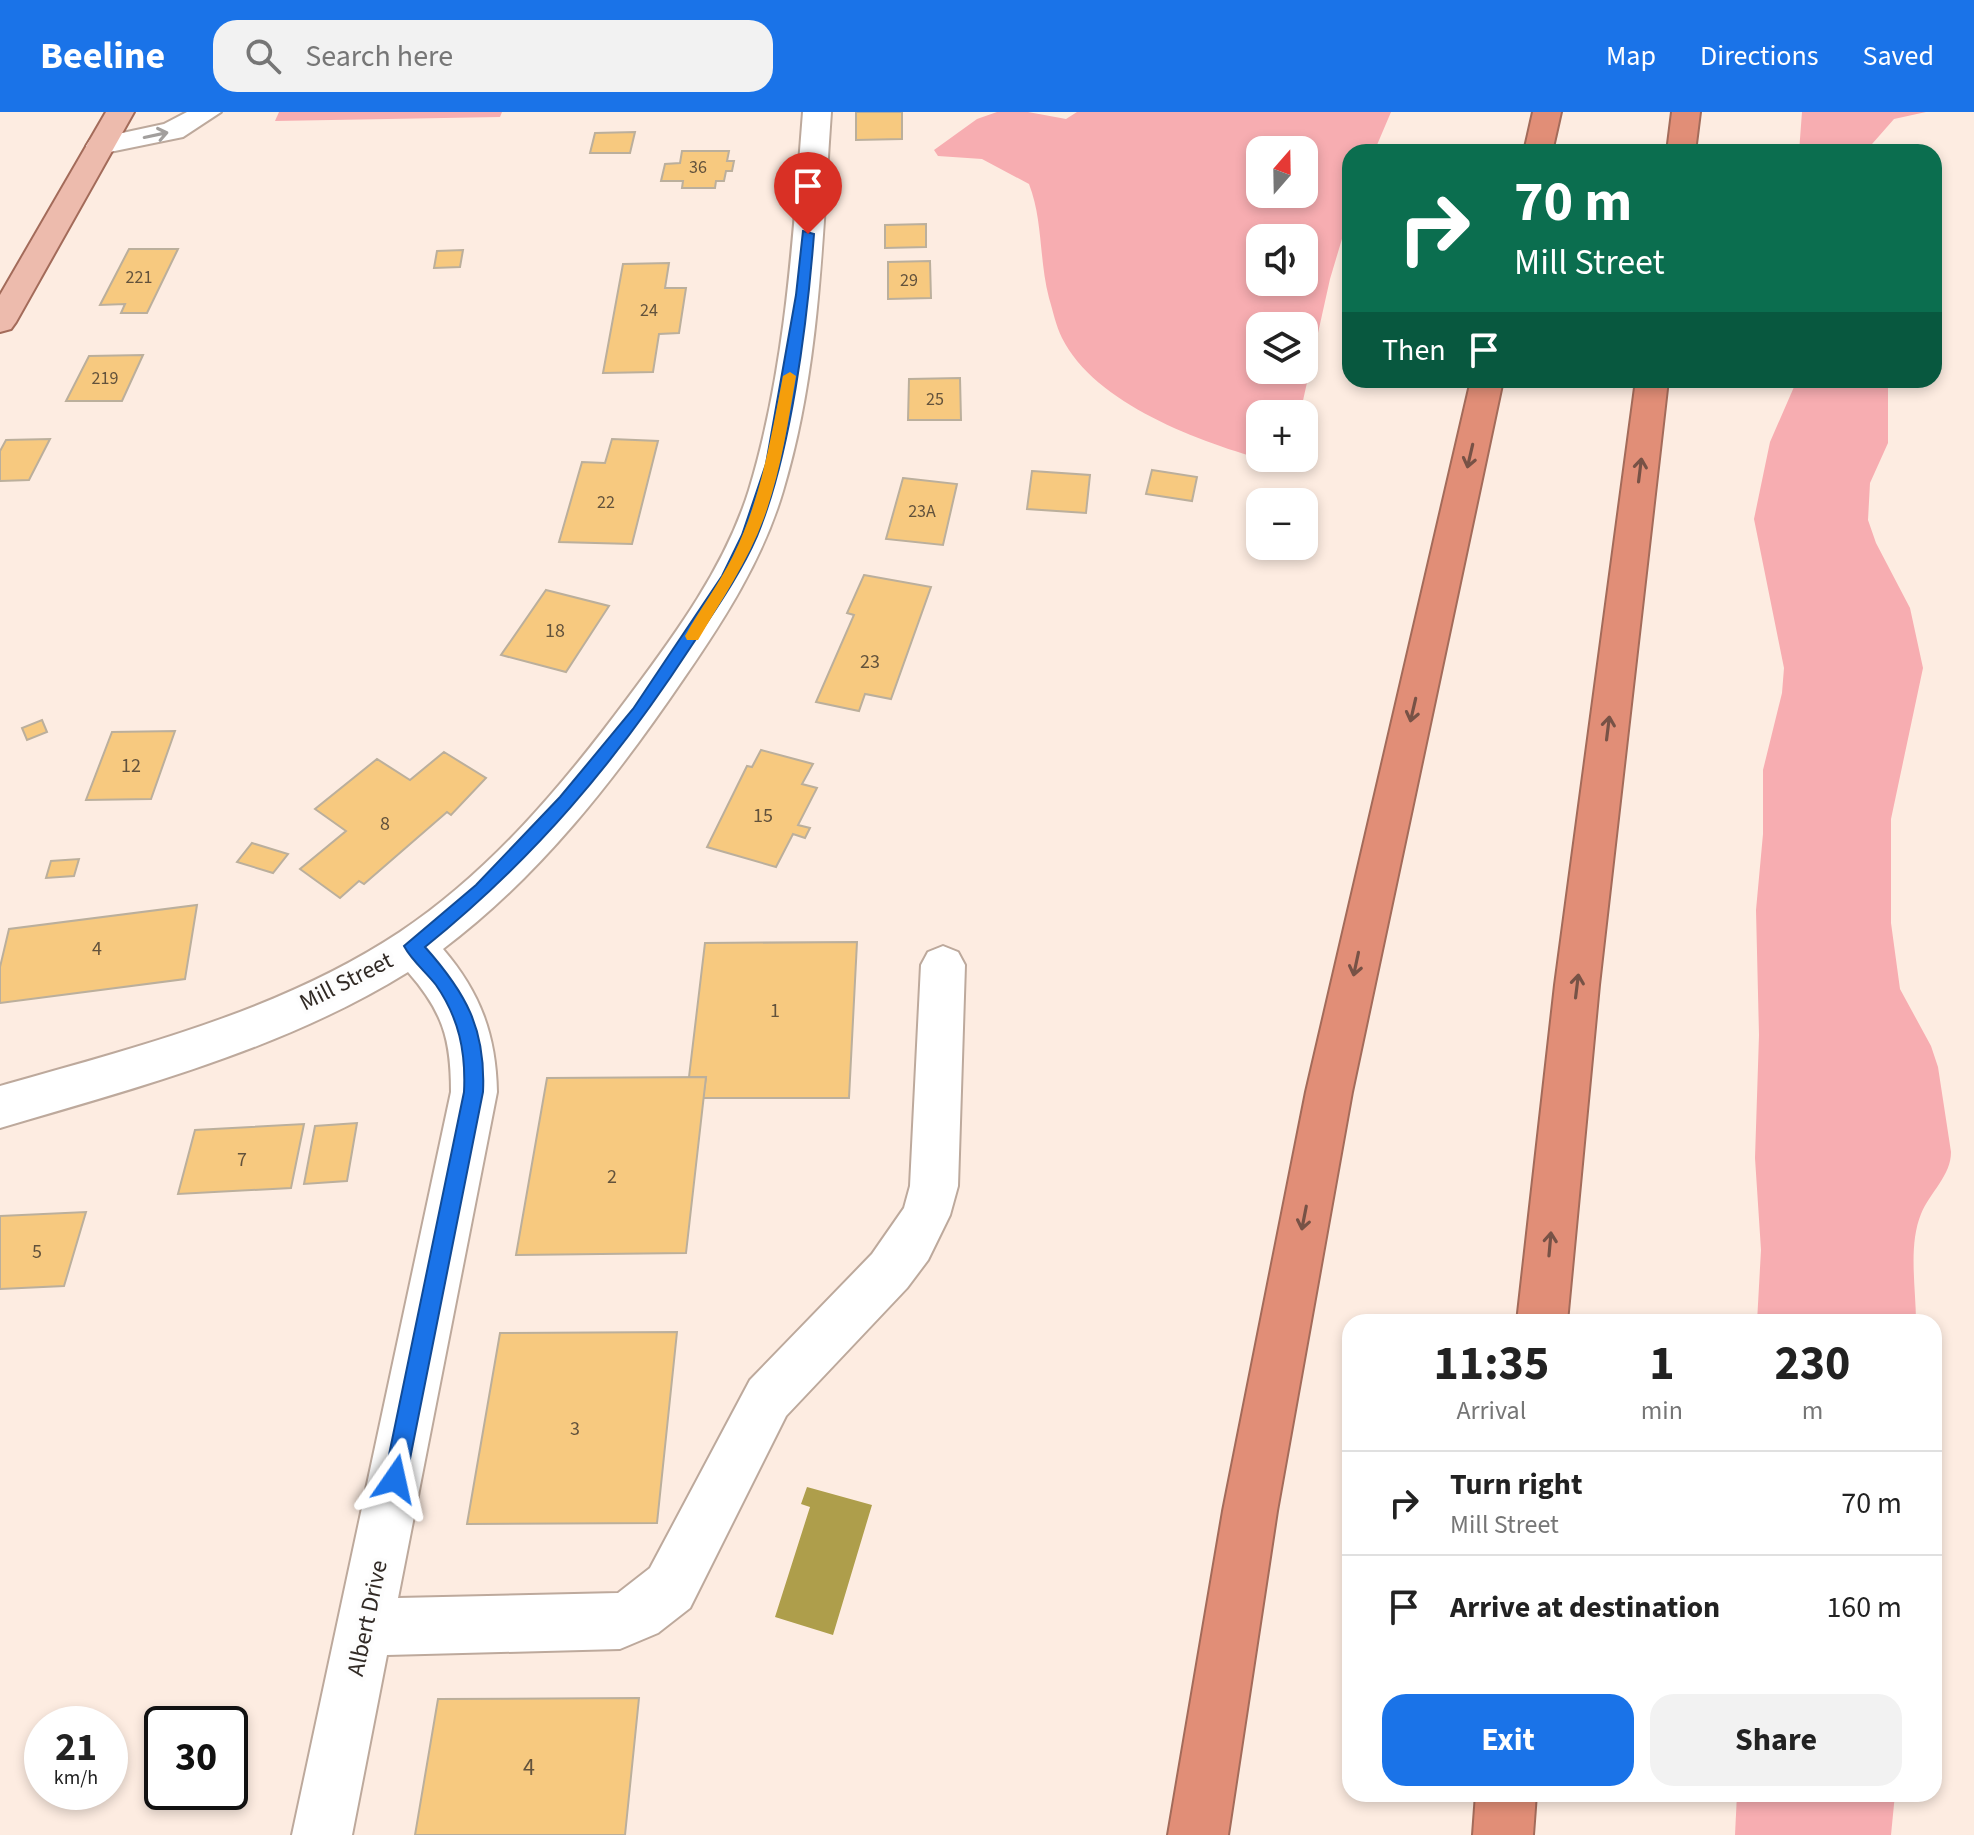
<!DOCTYPE html>
<meta charset="utf-8">
<style>
:root{--surface:#fff;--page:#f2f2f2;--text:#222;--muted:#767676;--line:#e0e0e0;--accent:#1a73e8}
body{margin:0;font-family:"Source Sans 3",sans-serif;background:var(--page);color:var(--text);height:100vh;display:flex;flex-direction:column;font-size:30px;white-space:nowrap}
*{box-sizing:border-box;margin:0}
p{font-size:26px;color:var(--muted)}
.icon{flex:none;width:44px;height:44px;fill:none;stroke:currentColor;stroke-width:2;stroke-linecap:round;stroke-linejoin:round}
.map{position:relative;flex:1;overflow:hidden}
.drawer{position:absolute;left:1342px;top:1202px;width:600px;height:488px;display:flex;flex-direction:column;background:var(--surface);border-radius:24px;box-shadow:0 4px 12px #0003}
.drawer>*{flex:none}
.hud{position:absolute;left:1342px;top:32px;width:600px;height:244px;border-radius:24px;box-shadow:0 4px 12px #0003;background:#0b6e4f;color:#fff;overflow:hidden}
.needle{width:52px;rotate:20deg}
.buttons{position:absolute;left:1246px;top:24px;display:grid;gap:16px}
.buttons a{display:grid;place-items:center;width:72px;height:72px;border-radius:16px;background:var(--surface);box-shadow:0 4px 12px #0003;font-size:40px}
.speed{position:absolute;left:24px;top:1594px;display:flex;gap:16px;font-size:40px;font-weight:700;text-align:center}
.speed>*{display:grid;place-content:center;width:104px;height:104px;border-radius:50%;background:var(--surface);box-shadow:0 4px 12px #0003;line-height:1}
.speed small{font-size:20px;font-weight:400}
.speed .limit{border:4px solid #111;border-radius:12px;background:#fff;color:#111}
.pin{position:absolute;display:grid;place-items:center;width:68px;height:68px;color:#fff;margin:-82px -34px;border-radius:50% 50% 50% 0;rotate:-45deg;box-shadow:0 0 8px #0007}
.pin .icon{rotate:45deg}
.me{position:absolute;width:88px;margin:-44px;rotate:11deg;stroke-linejoin:round;filter:drop-shadow(0 0 6px #0008)}
.turn{display:flex;align-items:center;gap:28px;height:168px;padding:0 40px;font-size:36px}
.turn .icon{width:104px;height:104px;stroke-width:2.5}
.turn b{display:block;font-size:56px;line-height:68px}
.then{display:flex;align-items:center;height:76px;padding:0 40px;background:#0003;gap:16px;font-size:30px}
.eta{display:flex;justify-content:space-evenly;align-items:center;height:136px;text-align:center}
.eta b{font-size:48px;font-weight:700;line-height:56px}
.primary-button{display:flex;gap:16px;margin-top:auto;padding:16px 40px}
.primary-button a{flex:1;height:92px;border-radius:24px;background:var(--accent);color:#fff;font-size:32px;font-weight:700;line-height:92px;text-align:center}
.primary-button a+a{background:var(--page);color:var(--text)}
ul{padding:0;list-style:none}
li{display:flex;align-items:center;gap:24px;height:104px;padding:0 40px;border-top:2px solid var(--line)}
li div{flex:1}
li b{display:block;font-size:30px}
li em{font-style:normal}
header{display:flex;align-items:center;gap:48px;box-sizing:border-box;height:112px;padding:0 40px;background:var(--accent);color:#fff}
header strong{font-size:38px}
nav{display:flex;gap:44px;margin-inline-start:auto;font-size:28px}
.search{width:560px;height:72px;background:var(--page);display:flex;align-items:center;gap:20px;box-sizing:border-box;padding:0 28px;border-radius:24px;color:var(--muted);font-size:30px}
.map>svg:first-child{display:block}
.green{fill:#f7adb1;fill-rule:evenodd}
.water{fill:#ae9e4b}
.building{fill:#f7c97f;stroke:#bbaf9c;stroke-width:2}
.lines{fill:none;stroke-linecap:round;stroke-linejoin:round}
.minor-casing{stroke:#bda99c;stroke-width:4}
.major-casing{stroke:#a36b5a;stroke-width:4}
.highway-casing{stroke:#a36b5a;stroke-width:4}
.minor{fill:#fff;fill-rule:evenodd}
.major{fill:#edbbad;fill-rule:evenodd}
.highway{fill:#e18e77;fill-rule:evenodd}
.oneway{stroke:#a29f9d}
.oneway2{stroke:#775246}
.route{fill:#1a73e8;stroke:#114b97;stroke-width:2}
.slow{fill:#f59e0b}
.labels{text-anchor:middle;stroke-width:8;stroke-linejoin:round;paint-order:stroke}
.far-number-label{font-size:18px;fill:#62523c}
.number-label{font-size:20px;fill:#62523c}
.street-label{font-size:24px;fill:#312a25;stroke:#fdfdfd}
.near-number-label{font-size:24px;fill:#62523c}
</style>
<header>
<strong>Beeline</strong>
<div class="search"><svg class="icon" aria-label="search" viewBox="0 0 24 24"><circle cx="10" cy="10" r="6"/><path d="M15 15l6 6"/></svg>Search here</div>
<nav><a>Map</a><a>Directions</a><a>Saved</a></nav>
</header>
<div class="map">
<svg width="1974" height="1723" viewBox="0 0 1974 1723">
<rect width="100%" height="100%" fill="#fdece1"/>
<!-- green -->
<g class="green">
<path d="M279 0H502L500 5 275 9Z"/>
<path d="M997 0H1028L1066 7 1077 0H1391L1374 40H1350V100L1330 167 1300 302H1260V346H1290L1291 355C1219 337 1098 298 1062 226 1056 214 1053 199 1049 186 1039 148 1043 108 1029 72L982 47 938 44 934 38 977 7ZM1260 38H1304V82H1260ZM1260 126H1304V170H1260ZM1260 214H1304V258H1260Z"/>
<path d="M1802 0H1926L1894 7 1865 40H1799Z"/>
<path d="M1797 268H1888V331L1870 371 1868 408 1876 431 1910 496 1923 556 1891 707V811L1900 877 1931 934 1938 955 1951 1040C1951 1064 1930 1080 1921 1102 1908 1134 1916 1176 1916 1210H1757L1761 1138 1755 1046 1759 923 1756 798 1763 722V658L1782 581 1784 556 1754 407 1770 330Z"/>
<path d="M1737 1682H1895L1891 1723H1735Z"/>
</g>
<!-- water -->
<path class="water" d="M807 1375 872 1393 833 1523 775 1505 810 1395 801 1392Z"/>
<!-- building -->
<g class="building">
<path d="M856 0H902V27L856 28Z"/>
<path d="M635 20 630 41H590L595 21Z"/>
<path d="M682 39H729L727 49H734L732 59H726L724 69H716L715 76H682L683 69H661L665 52 680 51Z"/>
<path d="M926 112V135L885 136V113Z"/>
<path d="M129 137H178L147 201H121L125 192 100 193Z"/>
<path d="M463 138 460 155 434 156 437 139Z"/>
<path d="M930 149 931 186 888 187V150Z"/>
<path d="M669 151 665 176H686L679 221 659 222 653 260 603 261 623 152Z"/>
<path d="M143 243 122 289H66L89 244Z"/>
<path d="M960 266 961 308H908L909 267Z"/>
<path d="M50 327 29 368 0 369V339L6 328Z"/>
<path d="M612 327 658 329 632 432 559 430 582 350 605 351Z"/>
<path d="M1152 358 1197 365 1192 389 1146 382Z"/>
<path d="M1032 359 1090 363 1086 401 1027 397Z"/>
<path d="M903 366 957 372 943 433 886 427Z"/>
<path d="M864 463 931 475 891 587 865 582 859 599 816 590 854 503 847 501Z"/>
<path d="M546 478 609 494 566 560 501 543Z"/>
<path d="M42 608 47 620 27 628 22 616Z"/>
<path d="M175 619 151 687 86 688 112 620Z"/>
<path d="M761 638 813 652 802 672 817 676 798 713 810 716 805 726 793 722 776 755 707 735 747 654 752 655Z"/>
<path d="M444 640 486 666 451 703 447 700 364 772 359 769 340 786 300 757 346 719 315 697 377 647 410 668Z"/>
<path d="M252 731 288 742 273 761 237 750Z"/>
<path d="M79 747 74 764 46 766 51 749Z"/>
<path d="M197 793 185 867 0 891V855L9 817Z"/>
<path d="M857 830 849 986H703L706 965H689L705 831Z"/>
<path d="M706 965 686 1141 516 1143 547 966Z"/>
<path d="M357 1011 347 1069 304 1072 315 1014Z"/>
<path d="M304 1012 291 1076 178 1082 195 1018Z"/>
<path d="M86 1100 64 1174 0 1177V1104Z"/>
<path d="M677 1220 657 1411 467 1412 500 1221Z"/>
<path d="M639 1586 625 1723H415L438 1587Z"/>
</g>
<g class="lines">
<!-- minor casing -->
<g class="minor-casing">
<g id="minor">
<path d="M187 0H221L183 25 100 42 90 40 86 34 90 28 164 12Z"/>
<path d="M803 0H831C822 126 820 257 783 379 763 447 724 508 684 566 616 666 540 764 443 837 480 880 496 923 497 980L398 1486 618 1481 650 1456 750 1268 872 1142 904 1096 910 1074 921 853 928 840 943 834 958 840 965 853 958 1074 950 1103 928 1148 907 1176 786 1304 690 1496 658 1521 620 1537 387 1543 352 1723H292L451 980C451 927 443 900 408 860 284 937 139 975 0 1016V974C137 935 281 899 400 820 491 759 563 673 627 587 675 523 725 455 749 378 786 256 793 126 803 0Z"/>
</g>
</g>
<!-- major casing -->
<g class="major-casing">
<path id="major" d="M106 0H134L16 210 11 217 0 220V183Z"/>
</g>
<!-- highway casing -->
<g class="highway-casing">
<g id="highway">
<path d="M1533 0H1561L1552 40H1524Z"/>
<path d="M1672 0H1700L1695 40H1667Z"/>
<path d="M1471 268H1503L1352 980 1277 1399 1228 1723H1168L1223 1399 1306 980Z"/>
<path d="M1636 268H1668L1599 873 1567 1210H1517L1555 873Z"/>
<path d="M1476 1682H1536L1533 1723H1473Z"/>
</g>
</g>
<!-- minor -->
<use href="#minor" class="minor"/>
<!-- major -->
<use href="#major" class="major"/>
<!-- highway -->
<use href="#highway" class="highway"/>
</g>
<!-- one-way arrows -->
<defs><path id="oneway-shaft" d="M-6 0H5M1.5-3L5.5 0L1.5 3" fill="none" stroke-width="1.6" stroke-linecap="round" stroke-linejoin="round" transform="scale(2)"/></defs>
<use class="oneway" href="#oneway-shaft" transform="translate(156 23) rotate(-12)"/>
<g class="oneway2">
<use href="#oneway-shaft" transform="translate(1470 344) rotate(103)"/>
<use href="#oneway-shaft" transform="translate(1640 358) rotate(-83)"/>
<use href="#oneway-shaft" transform="translate(1413 598) rotate(103)"/>
<use href="#oneway-shaft" transform="translate(1608 616) rotate(-83)"/>
<use href="#oneway-shaft" transform="translate(1356 852) rotate(102)"/>
<use href="#oneway-shaft" transform="translate(1577 874) rotate(-83)"/>
<use href="#oneway-shaft" transform="translate(1304 1106) rotate(101)"/>
<use href="#oneway-shaft" transform="translate(1550 1132) rotate(-85)"/>
</g>
<!-- route -->
<path class="route" d="M803 119 814 122C807 212 791 342 757 424 740 463 715 498 692 533 616 650 534 747 425 835 466 881 486 917 483 980L406 1367 403 1375 395 1378 387 1375 384 1367 464 980C466 940 459 906 436 873 426 860 412 849 404 834L476 773 560 685 633 597 722 464 742 423 766 352 796 183Z"/>
<!-- slow -->
<path class="slow" d="M790 260 796 264C788 311 781 358 765 403 749 448 722 487 698 528H687L685 524C700 497 719 472 733 444 761 388 771 325 783 264Z"/>
<g class="labels">
<!-- far-number labels -->
<g class="far-number-label">
<text x="698" y="61">36</text>
<text x="139" y="171">221</text>
<text x="909" y="174">29</text>
<text x="649" y="204">24</text>
<text x="105" y="272">219</text>
<text x="935" y="293">25</text>
<text x="606" y="396">22</text>
<text x="922" y="405">23A</text>
</g>
<!-- number labels -->
<g class="number-label">
<text x="555" y="525">18</text>
<text x="870" y="556">23</text>
<text x="131" y="660">12</text>
<text x="763" y="710">15</text>
<text x="385" y="718">8</text>
<text x="97" y="843">4</text>
<text x="775" y="905">1</text>
<text x="242" y="1054">7</text>
<text x="612" y="1071">2</text>
<text x="37" y="1146">5</text>
<text x="575" y="1323">3</text>
</g>
<!-- street labels -->
<g class="street-label">
<text transform="translate(346 869) rotate(-27)" y="8">Mill Street</text>
<text transform="translate(367 1506) rotate(-78)" y="8">Albert Drive</text>
</g>
<!-- near-number labels -->
<g class="near-number-label">
<text x="529" y="1663">4</text>
</g>
</g>
</svg>
<div class="buttons">
<a><svg class="needle" viewBox="-14 -14 28 28"><path d="M0-13l5 13h-10z" fill="#e53935"/><path d="M0 13l5-13h-10z" fill="#767676"/></svg></a>
<a><svg class="icon" aria-label="sound" viewBox="0 0 24 24"><path d="M4 9h4l5-4v14l-5-4H4zM17 9q2 3 0 6"/></svg></a>
<a><svg class="icon" aria-label="layers" viewBox="0 0 24 24"><path d="M12 4l9 5-9 5-9-5zM3 14l9 5 9-5"/></svg></a>
<a>+</a>
<a>−</a>
</div>
<div class="speed"><div>21<small>km/h</small></div><div class="limit">30</div></div>
<div class="pin" style="left:808px;top:122px;background:#d93025"><svg class="icon" aria-label="arrive" viewBox="0 0 24 24"><path d="M6 21V4h12l-3 4 3 4H6"/></svg></div>
<svg class="me" style="left:395px;top:1367px" viewBox="-20 -20 40 40"><path d="M0-17L14 15 0 8-14 15z" fill="#1a73e8" stroke="#fff" stroke-width="4"/></svg>
<div class="hud">
<div class="turn"><svg class="icon" aria-label="right" viewBox="0 0 24 24"><path d="M7 20v-9h11M14 6l5 5-5 5"/></svg><div><b>70 m</b>Mill Street</div></div>
<div class="then">Then<svg class="icon" aria-label="arrive" viewBox="0 0 24 24"><path d="M6 21V4h12l-3 4 3 4H6"/></svg></div>
</div>
<section class="drawer">
<div class="eta">
<div><b>11:35</b><p>Arrival</p></div>
<div><b>1</b><p>min</p></div>
<div><b>230</b><p>m</p></div>
</div>
<ul>
<li><svg class="icon" aria-label="right" viewBox="0 0 24 24"><path d="M7 20v-9h11M14 6l5 5-5 5"/></svg><div><b>Turn right</b><p>Mill Street</p></div><em>70 m</em></li>
<li><svg class="icon" aria-label="arrive" viewBox="0 0 24 24"><path d="M6 21V4h12l-3 4 3 4H6"/></svg><div><b>Arrive at destination</b></div><em>160 m</em></li>
</ul>
<div class="primary-button"><a>Exit</a><a>Share</a></div>
</section>
</div>
